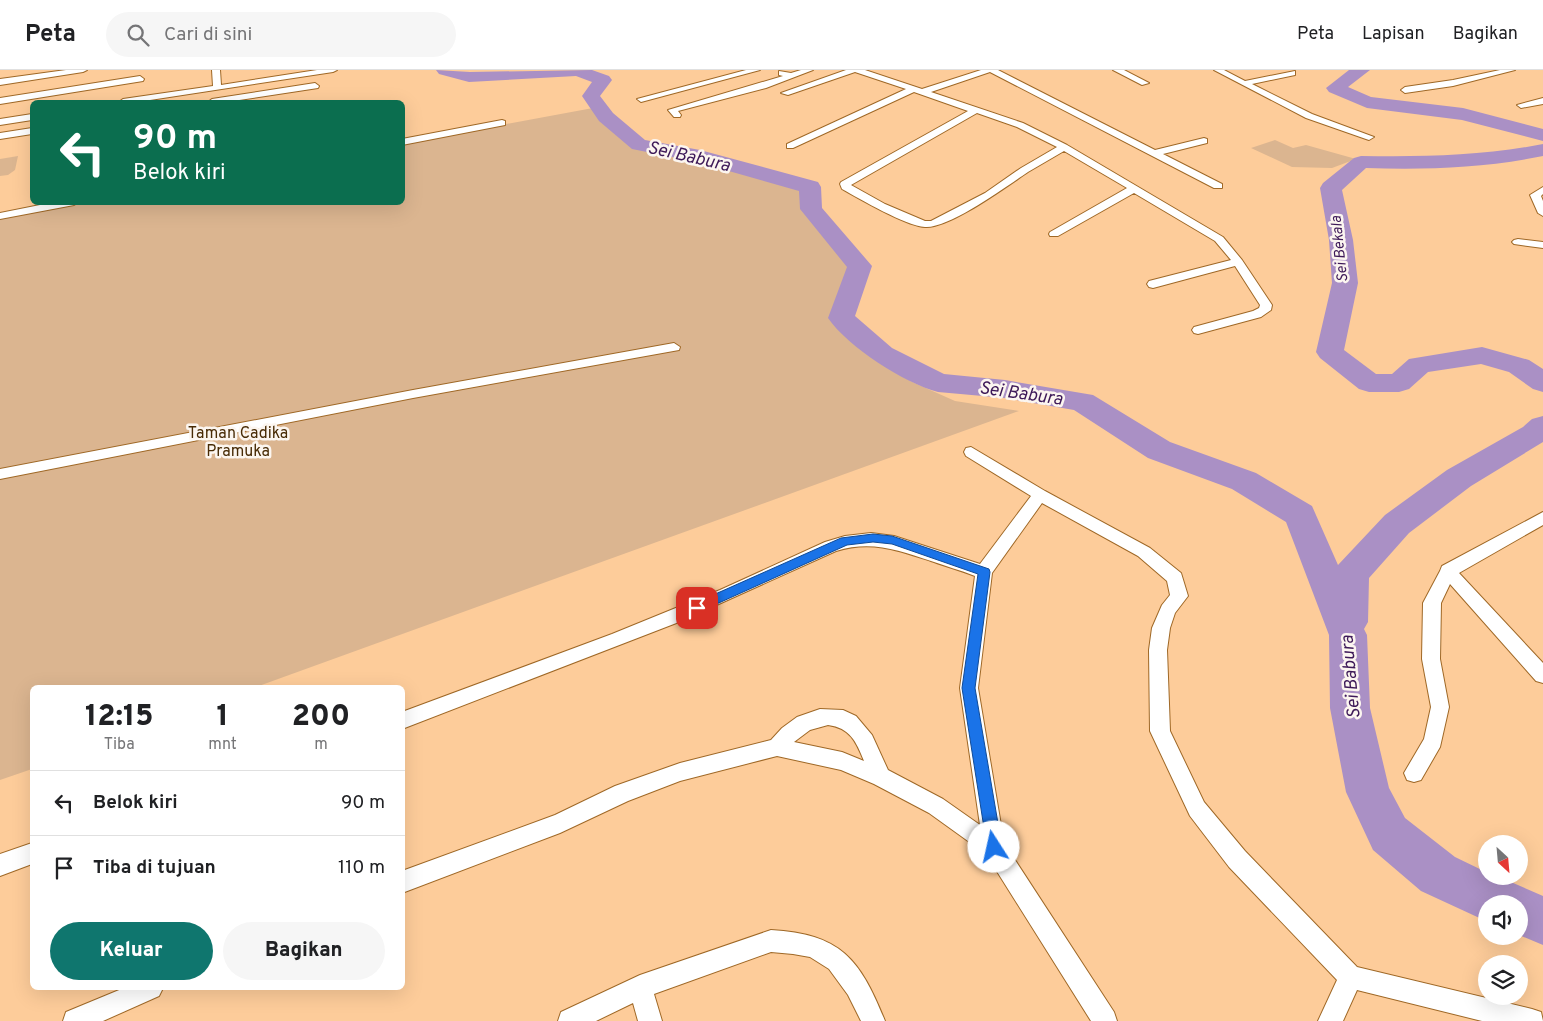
<!DOCTYPE html>
<html lang="id">
<style>
:root{--surface:#fff;--page:#f6f6f6;--text:#202124;--muted:#757577;--line:#e0e0e0;--accent:#0f766e}
body{margin:0;font-family:Overpass,sans-serif;background:var(--page);color:var(--text);height:100vh;display:flex;flex-direction:column;font-size:19px;white-space:nowrap}
*{box-sizing:border-box;margin:0}
p{font-size:16px;color:var(--muted)}
.icon{flex:none;width:28px;height:28px;fill:none;stroke:currentColor;stroke-width:2;stroke-linecap:round;stroke-linejoin:round}
.map{position:relative;flex:1;overflow:hidden}
.details{position:absolute;left:30px;top:615px;width:375px;height:305px;display:flex;flex-direction:column;background:var(--surface);border-radius:8px;box-shadow:0 5px 20px #0002}
.details>*{flex:none}
.banner{position:absolute;left:30px;top:30px;width:375px;height:105px;border-radius:8px;box-shadow:0 5px 20px #0002;background:#0b6e4f;color:#fff;overflow:hidden}
.needle{width:32px;rotate:154deg}
.buttons{position:absolute;left:1478px;top:765px;display:grid;gap:10px}
.buttons a{display:grid;place-items:center;width:50px;height:50px;border-radius:50%;background:var(--surface);box-shadow:0 5px 20px #0002;font-size:25px}
.pin{position:absolute;display:grid;place-items:center;width:42px;height:42px;color:#fff;margin:-21px;border-radius:10px;box-shadow:0 2px 8px #0006}
.me{position:absolute;width:55px;margin:-28px;rotate:350deg;stroke-linejoin:round;filter:drop-shadow(0 0 4px #0008)}
.turn{display:flex;align-items:center;gap:18px;height:105px;padding:0 20px;font-size:22px}
.turn .icon{width:65px;height:65px;stroke-width:2.5}
.turn b{display:block;font-size:35px;line-height:42px}
.eta{display:flex;justify-content:space-evenly;align-items:center;height:85px;text-align:center}
.eta b{font-size:30px;font-weight:800;line-height:35px}
.cta{display:flex;gap:10px;margin-top:auto;padding:10px 20px}
.cta a{flex:1;height:58px;border-radius:30px;background:var(--accent);color:#fff;font-size:20px;font-weight:800;line-height:58px;text-align:center}
.cta a+a{background:var(--page);color:var(--text)}
ul{padding:0;list-style:none}
li{display:flex;align-items:center;gap:15px;height:65px;padding:0 20px;border-top:1px solid var(--line)}
li div{flex:1}
li b{display:block;font-size:19px}
li em{font-style:normal}
header{display:flex;align-items:center;gap:30px;box-sizing:border-box;height:70px;padding:0 25px;background:var(--surface);border-bottom:1px solid var(--line)}
header strong{font-size:24px}
nav{display:flex;gap:28px;margin-inline-start:auto;font-size:18px}
.search{width:350px;height:45px;background:var(--page);display:flex;align-items:center;gap:12px;box-sizing:border-box;padding:0 18px;border-radius:28px;color:var(--muted);font-size:19px}
.map>svg:first-child{display:block}
.green{fill:#dbb590}
.lines{fill:none;stroke-linecap:round;stroke-linejoin:round}
.river{fill:#aa90c5;fill-rule:evenodd}
.minor-casing{stroke:#9f6826;stroke-width:2}
.minor{fill:#fff;fill-rule:evenodd}
.route{fill:#1a73e8;stroke:#114b97}
.labels{text-anchor:middle;stroke-width:5;stroke-linejoin:round;paint-order:stroke}
.far-water-label{font-size:15px;font-style:italic;fill:#3d1958;stroke:#fcf6f0}
.park-label{font-size:16px;fill:#482b05;stroke:#fcf6f0}
.water-label{font-size:18px;font-style:italic;fill:#3d1958;stroke:#fcf6f0}
</style>
<header>
<strong>Peta</strong>
<div class="search"><svg class="icon" aria-label="search" viewBox="0 0 24 24"><circle cx="10" cy="10" r="6"/><path d="M15 15l6 6"/></svg>Cari di sini</div>
<nav><a>Peta</a><a>Lapisan</a><a>Bagikan</a></nav>
</header>
<div class="map">
<svg width="1543" height="951" viewBox="0 0 1543 951">
<rect width="100%" height="100%" fill="#fdcc9a"/>
<!-- green -->
<g class="green">
<path d="M593 38 634 78 714 94 804 119 803 142 852 197 830 249 875 289 910 311 955 331 1019 341 256 617 32 618V699L0 710V145L71 132H402L403 73Z"/>
<path d="M1275 70 1293 78 1306 75 1356 89 1332 98 1292 97 1251 78Z"/>
<path d="M18 86 15 100 8 105 0 106V89Z"/>
</g>
<g class="lines">
<!-- river -->
<g class="river">
<path d="M436 0 470 2 592 0 609 6 612 10 600 26 613 43 645 70 700 80 818 112 821 117 822 138 872 196 855 246 892 278 944 304 1005 310 1093 325 1170 372 1256 403 1312 436 1338 495 1385 445 1447 400 1523 357 1532 349 1543 346V372L1471 416 1409 463 1369 508 1368 552 1364 559 1367 565 1370 638 1389 718 1405 748 1455 787 1486 802V806H1497L1543 826V875L1519 865V834H1486V851L1421 821 1373 780 1346 722 1330 638 1329 565 1286 452 1232 419 1148 388 1074 340 1005 328 938 322C904 313 848 277 828 248L847 197 800 139 799 121 697 92 632 79 599 51 582 26 592 12 576 6 469 12 439 4Z"/>
<path d="M1349 0H1370L1348 17 1371 27 1463 38 1543 59V71L1462 50 1367 38 1329 22 1326 18Z"/>
<path d="M1543 74V86C1485 98 1426 100 1366 98L1342 120 1353 170 1358 213 1344 280 1376 304H1392L1409 289 1482 277 1529 290 1543 299V322L1533 319 1509 302 1481 294 1428 302 1409 319 1399 322H1369L1359 319 1320 288 1316 282 1332 213 1329 170 1320 118 1323 113 1354 88 1361 86C1422 87 1483 86 1543 74Z"/>
</g>
<!-- minor casing -->
<g class="minor-casing">
<g id="minor">
<path d="M66 0H87L83 2 0 15V9Z"/>
<path d="M212 0H220L221 15 317 0H337L333 2 137 32H119L123 29 213 16Z"/>
<path d="M746 0H760L641 32 637 29Z"/>
<path d="M801 0H813L766 18 678 41 681 45 680 47H674L668 40 783 6 779 5V1L791 3Z"/>
<path d="M846 0H865L922 19 981 0H998L1155 80 1204 68 1207 69V73L1163 84 1222 114V118H1214L990 2 931 22 1023 53 1067 75 1223 167 1242 190 1272 235 1271 240 1261 247 1198 264 1194 263 1192 260 1194 257 1253 241 1259 238 1260 235 1235 196 1153 218 1149 217 1147 214 1149 211 1231 190 1215 171 1134 123 1058 166H1050L1049 164 1050 162 1127 118 1064 81C1052 88 1040 95 1028 102 1007 116 949 159 925 157 906 156 860 129 842 119L840 114 841 112 968 41 914 22 793 78H787V74L906 19 855 2 788 25 781 23ZM977 43 1017 57 1057 77 1021 98 985 123 931 151H925L885 134 851 115Z"/>
<path d="M1113 0H1124L1149 13 1142 15Z"/>
<path d="M1214 0H1224L1245 11 1295 1V5L1252 14 1312 44 1374 67 1369 70 1366 69 1306 48Z"/>
<path d="M1500 0H1515L1453 16 1405 23 1401 20 1405 17 1453 10Z"/>
<path d="M140 6 144 9 143 11 0 34V28Z"/>
<path d="M315 13 319 16 318 18 226 32H208L212 29Z"/>
<path d="M1543 28V34L1521 38 1517 35Z"/>
<path d="M32 44V50L0 55V49Z"/>
<path d="M502 50 505 51V55L402 75V69Z"/>
<path d="M32 58V64L0 69V63Z"/>
<path d="M1543 117V124L1541 126 1543 131V146L1538 143 1530 125Z"/>
<path d="M55 132H79L74 135 0 149V143Z"/>
<path d="M1518 169 1543 172V178L1514 174 1512 172 1514 170Z"/>
<path d="M674 273 680 277 679 280 413 328 0 409V399L413 320Z"/>
<path d="M971 377 1045 421 1150 478 1181 503 1188 526 1175 543 1170 558 1167 580 1170 661 1204 732 1245 781 1357 897 1532 939 1541 942 1543 951H1482L1357 920 1343 951H1318L1337 910 1229 797 1190 746 1150 661 1149 580 1152 558 1162 535 1170 525 1167 511 1138 486 1042 433 992 503 978 618 1004 773 1114 942 1117 951H1091L986 784 929 743 874 714 841 700 777 686 680 711 628 731 560 763 402 823V801L555 745 615 716 680 693 771 670 782 658 797 647 820 639 843 640 856 646 872 665 888 700 943 729 980 755 960 618 975 506C960 500 945 496 931 491 898 480 871 470 836 481L679 552 402 659V642L612 564 720 520 825 472 845 466 871 463 894 466 980 494 1031 426 966 386 964 382 966 378ZM828 655C850 658 856 671 864 691L842 682 794 672 810 660Z"/>
<path d="M1543 442V455L1459 503 1543 593V613L1536 611 1450 514 1441 533 1440 589 1449 637 1440 677 1421 710 1414 712 1407 710 1404 703 1424 669 1431 637 1422 589 1423 533 1440 501 1442 496Z"/>
<path d="M32 773V794L0 806V784Z"/>
<path d="M771 860C841 864 860 889 885 951H861L848 925 829 899 810 887 793 884 771 882 654 924 662 951H638L633 933 596 951H558L561 942 640 905Z"/>
<path d="M124 918H163L159 926 103 951H63L66 942Z"/>
</g>
</g>
<!-- minor -->
<use href="#minor" class="minor"/>
</g>
<!-- route -->
<path class="route" d="M873 464 892 466 989 499 990 502 975 618 1002 777 1000 782 994 784 989 782 987 777 962 618 978 504 892 474 873 472 847 475 701 541H693L691 538 693 534 841 468Z"/>
<g class="labels">
<!-- far-water labels -->
<g class="far-water-label">
<text transform="translate(1339 179) rotate(-96)" y="5">Sei Bekala</text>
</g>
<!-- park labels -->
<g class="park-label">
<text x="238" y="368">Taman Cadika<tspan x="238" dy="18">Pramuka</tspan></text>
</g>
<!-- water labels -->
<g class="water-label">
<text transform="translate(689 86) rotate(13)" y="6">Sei Babura</text>
<text transform="translate(1021 323) rotate(8)" y="6">Sei Babura</text>
<text transform="translate(1350 607) rotate(-95)" y="6">Sei Babura</text>
</g>
</g>
</svg>
<div class="buttons">
<a><svg class="needle" viewBox="-14 -14 28 28"><path d="M0-13l5 13h-10z" fill="#e53935"/><path d="M0 13l5-13h-10z" fill="#757577"/></svg></a>
<a><svg class="icon" aria-label="sound" viewBox="0 0 24 24"><path d="M4 9h4l5-4v14l-5-4H4zM17 9q2 3 0 6"/></svg></a>
<a><svg class="icon" aria-label="layers" viewBox="0 0 24 24"><path d="M12 4l9 5-9 5-9-5zM3 14l9 5 9-5"/></svg></a>
</div>
<div class="pin" style="left:697px;top:538px;background:#d93025"><svg class="icon" aria-label="arrive" viewBox="0 0 24 24"><path d="M6 21V4h12l-3 4 3 4H6"/></svg></div>
<svg class="me" style="left:994px;top:777px" viewBox="-20 -20 40 40"><circle r="19" fill="#fff"/><path d="M0-13L10 11 0 6-10 11z" fill="#1a73e8"/></svg>
<div class="banner">
<div class="turn"><svg class="icon" aria-label="left" viewBox="0 0 24 24"><path d="M17 20v-9H6M10 6l-5 5 5 5"/></svg><div><b>90 m</b>Belok kiri</div></div>
</div>
<section class="details">
<div class="eta">
<div><b>12:15</b><p>Tiba</p></div>
<div><b>1</b><p>mnt</p></div>
<div><b>200</b><p>m</p></div>
</div>
<ul>
<li><svg class="icon" aria-label="left" viewBox="0 0 24 24"><path d="M17 20v-9H6M10 6l-5 5 5 5"/></svg><div><b>Belok kiri</b></div><em>90 m</em></li>
<li><svg class="icon" aria-label="arrive" viewBox="0 0 24 24"><path d="M6 21V4h12l-3 4 3 4H6"/></svg><div><b>Tiba di tujuan</b></div><em>110 m</em></li>
</ul>
<div class="cta"><a>Keluar</a><a>Bagikan</a></div>
</section>
</div>
